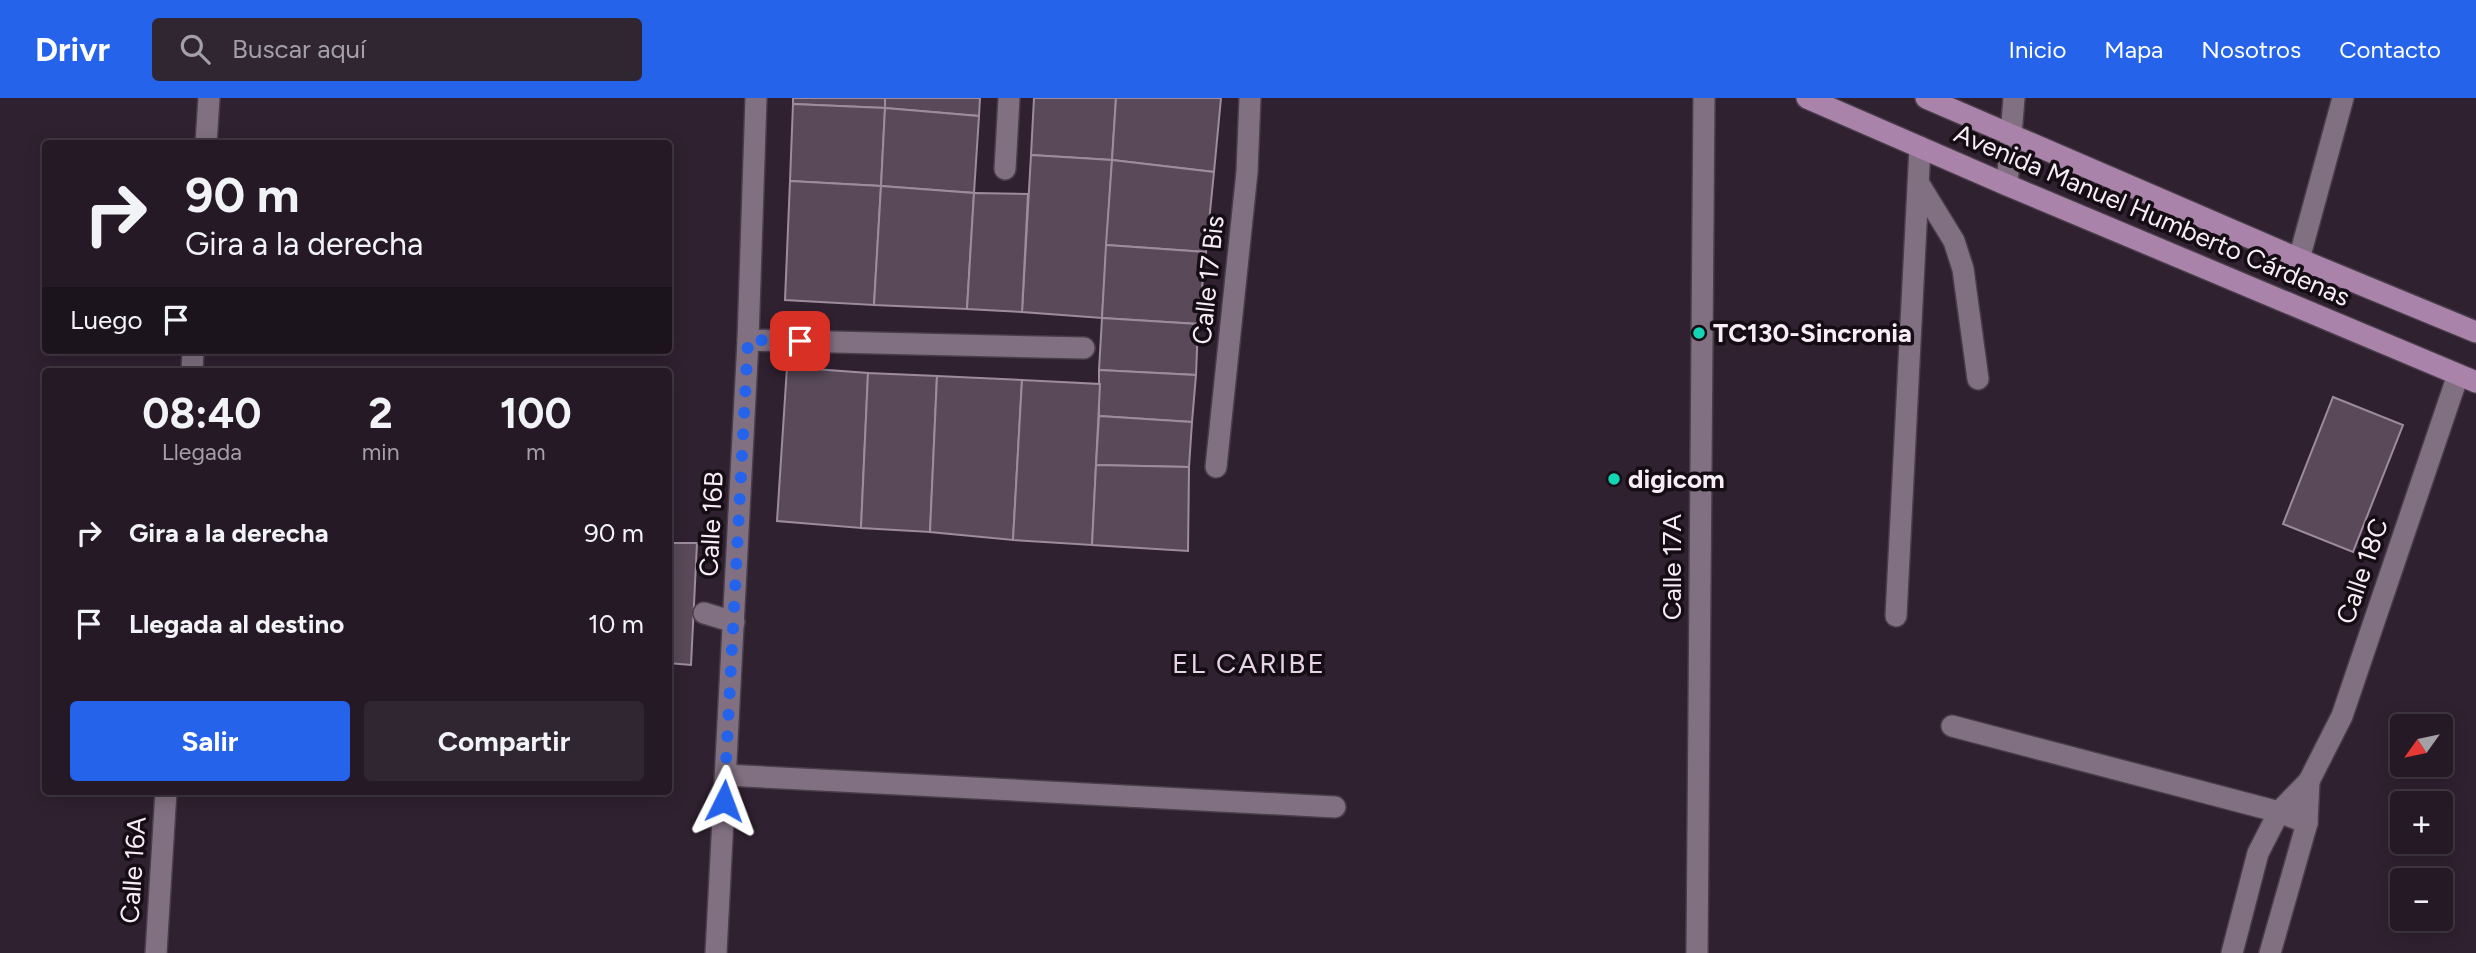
<!DOCTYPE html>
<html lang="es">
<meta charset="utf-8">
<style>
:root{--surface:#241924;--page:#302631;--text:#f1f3f6;--muted:#a3a0a6;--line:#413841;--accent:#2563eb}
body{margin:0;font-family:Figtree,sans-serif;background:var(--page);color:var(--text);height:100vh;display:flex;flex-direction:column;font-size:26px;white-space:nowrap}
*{box-sizing:border-box;margin:0}
p{font-size:23px;color:var(--muted)}
.icon{flex:none;width:38px;height:38px;fill:none;stroke:currentColor;stroke-width:2;stroke-linecap:round;stroke-linejoin:round}
.map{position:relative;flex:1;overflow:hidden}
.sheet{position:absolute;left:42px;top:270px;width:630px;height:427px;display:flex;flex-direction:column;background:var(--surface);border-radius:7px;box-shadow:0 4px 18px #0003,0 0 0 2px var(--line)}
.sheet>*{flex:none}
.guide{position:absolute;left:42px;top:42px;width:630px;height:214px;border-radius:7px;box-shadow:0 4px 18px #0003,0 0 0 2px var(--line);background:#241924;color:var(--text);overflow:hidden}
.needle{width:46px;rotate:237deg}
.buttons{position:absolute;left:2390px;top:616px;display:grid;gap:14px}
.buttons a{display:grid;place-items:center;width:63px;height:63px;border-radius:7px;background:var(--surface);box-shadow:0 4px 18px #0003,0 0 0 2px var(--line);font-size:35px}
.pin{position:absolute;display:grid;place-items:center;width:60px;height:60px;color:#fff;margin:-30px;border-radius:14px;box-shadow:0 4px 10px #0006}
.me{position:absolute;width:77px;margin:-38px;rotate:3deg;stroke-linejoin:round;filter:drop-shadow(0 0 5px #0008)}
.turn{display:flex;align-items:center;gap:24px;height:147px;padding:0 28px;font-size:32px}
.turn .icon{width:91px;height:91px;stroke-width:2.5}
.turn b{display:block;font-size:49px;line-height:60px}
.then{display:flex;align-items:center;height:66px;padding:0 28px;background:#0003;gap:14px;font-size:26px}
.eta{display:flex;justify-content:space-evenly;align-items:center;height:119px;text-align:center}
.eta b{font-size:42px;font-weight:700;line-height:49px}
.primary-button{display:flex;gap:14px;margin-top:auto;padding:14px 28px}
.primary-button a{flex:1;height:80px;border-radius:7px;background:var(--accent);color:#fff;font-size:28px;font-weight:700;line-height:80px;text-align:center}
.primary-button a+a{background:var(--page);color:var(--text)}
ul{padding:0;list-style:none}
li{display:flex;align-items:center;gap:21px;height:91px;padding:0 28px}
li div{flex:1}
li b{display:block;font-size:26px}
li em{font-style:normal}
header{display:flex;align-items:center;gap:42px;box-sizing:border-box;height:98px;padding:0 35px;background:var(--accent);color:#fff}
header strong{font-size:33px}
nav{display:flex;gap:38px;margin-inline-start:auto;font-size:24px}
.search{width:490px;height:63px;background:var(--page);display:flex;align-items:center;gap:18px;box-sizing:border-box;padding:0 24px;border-radius:7px;color:var(--muted);font-size:26px}
.map>svg:first-child{display:block}
.building{fill:#594959;stroke:#9e8c9e;stroke-width:2}
.lines{fill:none;stroke-linecap:round;stroke-linejoin:round}
.minor-casing{stroke:#483d49;stroke-width:24}
.major-casing{stroke:#483d49;stroke-width:24}
.minor{stroke:#817081;stroke-width:21}
.major{stroke:#a983aa;stroke-width:21}
.route{stroke:#2563eb;stroke-width:12;stroke-dasharray:0 21.6}
.poi-dot{fill:#14d5b3;stroke:#140d14;stroke-width:2.5}
.labels{text-anchor:middle;stroke-width:7;stroke-linejoin:round;paint-order:stroke}
.street-label{font-size:26px;fill:#f7edf7;stroke:#140d14}
.poi-label{font-size:26px;font-weight:bold;fill:#f7edf7;stroke:#140d14;text-anchor:start}
.neighbourhood-label{font-size:28px;letter-spacing:2px;fill:#e6d3e6;stroke:#140d14}
</style>
<header>
<strong>Drivr</strong>
<div class="search"><svg class="icon" aria-label="search" viewBox="0 0 24 24"><circle cx="10" cy="10" r="6"/><path d="M15 15l6 6"/></svg>Buscar aquí</div>
<nav><a>Inicio</a><a>Mapa</a><a>Nosotros</a><a>Contacto</a></nav>
</header>
<div class="map">
<svg width="2476" height="855" viewBox="0 0 2476 855">
<rect width="100%" height="100%" fill="#302130"/>
<!-- building -->
<g class="building">
<path d="M793 0H885V10L793 6Z"/>
<path d="M885 0H980L979 18 885 10Z"/>
<path d="M1034 0H1116L1112 62 1031 57Z"/>
<path d="M1116 0H1221L1214 74 1112 62Z"/>
<path d="M793 6 885 10 881 88 790 83Z"/>
<path d="M885 10 979 18 974 95 881 88Z"/>
<path d="M1031 57 1112 62 1102 220 1022 214Z"/>
<path d="M1112 62 1214 74 1206 154 1106 147Z"/>
<path d="M790 83 881 88 874 207 785 202Z"/>
<path d="M881 88 974 95 967 211 874 207Z"/>
<path d="M974 95 1028 96 1022 214 967 211Z"/>
<path d="M1106 147 1206 154 1198 226 1102 220Z"/>
<path d="M1102 220 1198 226 1196 277 1099 272Z"/>
<path d="M787 269 868 275 861 430 777 423Z"/>
<path d="M1099 272 1196 277 1192 324 1099 318Z"/>
<path d="M868 275 937 278 930 434 861 430Z"/>
<path d="M937 278 1022 282 1013 442 930 434Z"/>
<path d="M1022 282 1100 286 1092 447 1013 442Z"/>
<path d="M2333 299 2403 327 2353 454 2283 426Z"/>
<path d="M1099 318 1192 324 1189 369 1096 367Z"/>
<path d="M1096 367 1189 369 1188 453 1092 447Z"/>
<path d="M668 445H697L691 567 668 565Z"/>
</g>
<g class="lines">
<!-- minor casing -->
<g class="minor-casing">
<g id="minor">
<path d="M206 46 209 0"/>
<path d="M1005 71 1009 0"/>
<path d="M1919 86 1954 143 1963 171 1978 281"/>
<path d="M2007 87 2014 0"/>
<path d="M2299 161 2343 0"/>
<path d="M748 242 1084 250"/>
<path d="M192 273 193 252"/>
<path d="M1216 369 1247 74 1250 0"/>
<path d="M704 515 734 524"/>
<path d="M1896 518 1920 49"/>
<path d="M1952 628 2279 714 2307 725"/>
<path d="M726 677 1335 709"/>
<path d="M156 855 166 693"/>
<path d="M716 855 748 242 756 0"/>
<path d="M1697 855 1704 0"/>
<path d="M2232 855 2258 755 2279 714 2309 683 2342 618 2458 277"/>
<path d="M2270 855 2307 725 2309 683"/>
</g>
</g>
<!-- major casing -->
<g class="major-casing">
<g id="major">
<path d="M1807 0 2007 87 2476 284"/>
<path d="M1926 0 2299 161 2476 234"/>
</g>
</g>
<!-- minor -->
<use href="#minor" class="minor"/>
<!-- major -->
<use href="#major" class="major"/>
</g>
<g class="lines">
<!-- route -->
<path class="route" d="M724 703 748 242 800 243"/>
</g>
<!-- markers -->
<g class="poi-dot">
<circle cx="1699" cy="235" r="7"/>
<circle cx="1614" cy="381" r="7"/>
</g>
<g class="labels">
<!-- street labels -->
<g class="street-label">
<text transform="translate(2152 117) rotate(23)" y="9">Avenida Manuel Humberto Cárdenas</text>
<text transform="translate(1208 182) rotate(-84)" y="9">Calle 17 Bis</text>
<text transform="translate(711 426) rotate(-87)" y="9">Calle 16B</text>
<text transform="translate(1672 469) rotate(-90)" y="9">Calle 17A</text>
<text transform="translate(2362 473) rotate(-71)" y="9">Calle 18C</text>
<text transform="translate(133 772) rotate(-86)" y="9">Calle 16A</text>
</g>
<!-- poi labels -->
<g class="poi-label">
<text x="1713" y="244">TC130-Sincronia</text>
<text x="1628" y="390">digicom</text>
</g>
<!-- neighbourhood labels -->
<g class="neighbourhood-label">
<text x="1249" y="575">EL CARIBE</text>
</g>
</g>
</svg>
<div class="buttons">
<a><svg class="needle" viewBox="-14 -14 28 28"><path d="M0-13l5 13h-10z" fill="#e53935"/><path d="M0 13l5-13h-10z" fill="#a3a0a6"/></svg></a>
<a>+</a>
<a>−</a>
</div>
<div class="pin" style="left:800px;top:243px;background:#d93025"><svg class="icon" aria-label="arrive" viewBox="0 0 24 24"><path d="M6 21V4h12l-3 4 3 4H6"/></svg></div>
<svg class="me" style="left:724px;top:703px" viewBox="-20 -20 40 40"><path d="M0-17L14 15 0 8-14 15z" fill="#2563eb" stroke="#fff" stroke-width="4"/></svg>
<div class="guide">
<div class="turn"><svg class="icon" aria-label="right" viewBox="0 0 24 24"><path d="M7 20v-9h11M14 6l5 5-5 5"/></svg><div><b>90 m</b>Gira a la derecha</div></div>
<div class="then">Luego<svg class="icon" aria-label="arrive" viewBox="0 0 24 24"><path d="M6 21V4h12l-3 4 3 4H6"/></svg></div>
</div>
<section class="sheet">
<div class="eta">
<div><b>08:40</b><p>Llegada</p></div>
<div><b>2</b><p>min</p></div>
<div><b>100</b><p>m</p></div>
</div>
<ul>
<li><svg class="icon" aria-label="right" viewBox="0 0 24 24"><path d="M7 20v-9h11M14 6l5 5-5 5"/></svg><div><b>Gira a la derecha</b></div><em>90 m</em></li>
<li><svg class="icon" aria-label="arrive" viewBox="0 0 24 24"><path d="M6 21V4h12l-3 4 3 4H6"/></svg><div><b>Llegada al destino</b></div><em>10 m</em></li>
</ul>
<div class="primary-button"><a>Salir</a><a>Compartir</a></div>
</section>
</div>
